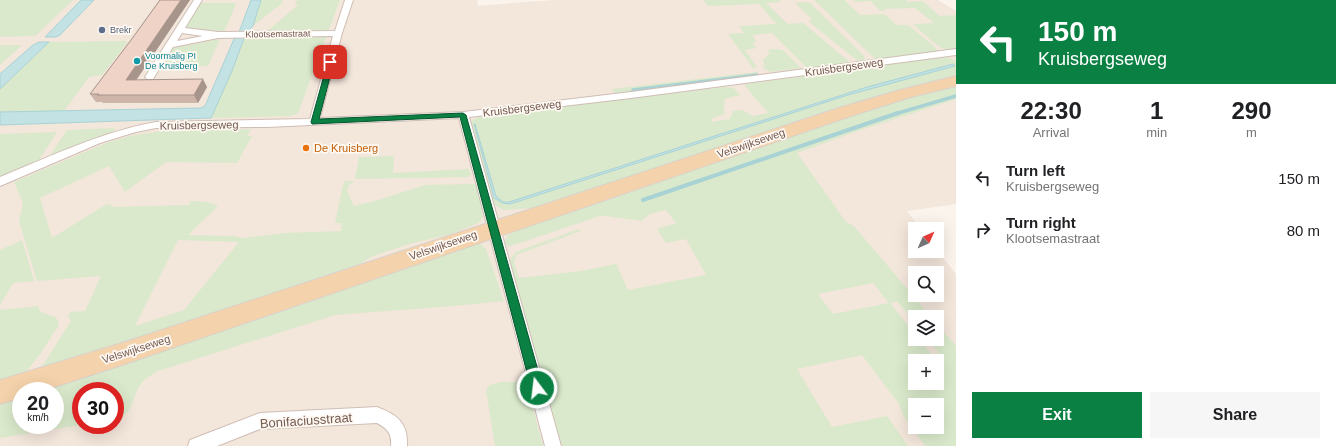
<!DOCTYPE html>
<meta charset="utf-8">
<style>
:root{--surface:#fff;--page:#f6f6f6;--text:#202124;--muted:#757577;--accent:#0b8043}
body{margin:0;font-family:Arial,sans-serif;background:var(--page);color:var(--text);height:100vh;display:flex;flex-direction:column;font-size:15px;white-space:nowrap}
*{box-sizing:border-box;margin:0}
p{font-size:13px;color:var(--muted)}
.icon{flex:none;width:22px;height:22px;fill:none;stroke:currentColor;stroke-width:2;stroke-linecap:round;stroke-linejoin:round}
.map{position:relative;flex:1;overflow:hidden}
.drawer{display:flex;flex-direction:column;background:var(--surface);width:380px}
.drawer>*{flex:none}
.banner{background:#0b8043;color:#fff;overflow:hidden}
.needle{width:26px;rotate:45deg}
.fabs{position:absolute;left:908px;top:222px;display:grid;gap:8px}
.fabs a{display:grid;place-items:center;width:36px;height:36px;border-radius:0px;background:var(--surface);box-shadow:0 4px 16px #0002;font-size:20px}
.speed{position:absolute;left:12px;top:382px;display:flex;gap:8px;font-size:20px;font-weight:700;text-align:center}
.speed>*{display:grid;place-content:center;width:52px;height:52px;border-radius:50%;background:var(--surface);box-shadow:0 4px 16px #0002;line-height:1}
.speed small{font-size:10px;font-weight:400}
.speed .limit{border:6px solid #d22;background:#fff;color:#111}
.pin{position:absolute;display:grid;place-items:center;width:34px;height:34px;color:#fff;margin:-17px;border-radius:8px;box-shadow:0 2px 6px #0006}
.me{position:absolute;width:44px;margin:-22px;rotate:345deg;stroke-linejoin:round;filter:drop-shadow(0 0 3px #0008)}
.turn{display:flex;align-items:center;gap:14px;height:84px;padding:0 16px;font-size:18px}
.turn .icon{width:52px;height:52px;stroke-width:2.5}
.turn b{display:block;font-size:28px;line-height:34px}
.eta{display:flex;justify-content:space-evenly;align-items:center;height:68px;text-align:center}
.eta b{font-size:24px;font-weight:600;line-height:28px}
.action{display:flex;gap:8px;margin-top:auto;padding:8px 16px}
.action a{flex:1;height:46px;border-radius:0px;background:var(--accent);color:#fff;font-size:16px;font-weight:600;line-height:46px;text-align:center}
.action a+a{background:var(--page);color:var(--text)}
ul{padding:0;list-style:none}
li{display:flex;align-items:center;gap:12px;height:52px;padding:0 16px}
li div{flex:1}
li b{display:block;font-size:15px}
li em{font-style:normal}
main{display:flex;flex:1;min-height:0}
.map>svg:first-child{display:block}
.residential{fill:#f3e6db;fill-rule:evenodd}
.green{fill:#dae9cb;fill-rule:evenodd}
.water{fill:#c2e2e4;stroke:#a9d2d5}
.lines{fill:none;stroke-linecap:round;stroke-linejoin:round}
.stream-far1{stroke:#a9d2d5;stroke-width:3.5}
.stream{stroke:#a9d2d5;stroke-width:4}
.minor-casing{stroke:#cfbeb5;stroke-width:2}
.primary-casing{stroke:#d8d1ce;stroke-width:2}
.minor{fill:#fff;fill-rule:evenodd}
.primary{fill:#f4d2ab;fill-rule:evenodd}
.wall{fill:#ceb5aa}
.shaded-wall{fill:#a7948b}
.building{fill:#efd3c6;stroke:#a7948b}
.route{fill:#0b8043;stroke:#07532c}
.service-dot{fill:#5c6f8a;stroke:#fef9f3;stroke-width:1.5}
.culture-dot{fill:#0f9aa8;stroke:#fef9f3;stroke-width:1.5}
.food-dot{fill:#e8710a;stroke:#fef9f3;stroke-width:1.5}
.labels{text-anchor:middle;stroke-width:3.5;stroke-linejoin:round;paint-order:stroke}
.far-service-label{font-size:9px;fill:#4e5e75;stroke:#fef9f3;text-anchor:start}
.far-street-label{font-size:9px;fill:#755a50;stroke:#fef9f3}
.far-culture-label{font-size:9px;fill:#0d838f;stroke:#fef9f3;text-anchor:start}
.street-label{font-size:11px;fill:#755a50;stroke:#fef9f3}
.food-label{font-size:11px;fill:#c56008;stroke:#fef9f3;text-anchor:start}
.near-street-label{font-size:13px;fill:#755a50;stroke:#fef9f3}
</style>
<main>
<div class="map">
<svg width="956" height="446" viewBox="0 0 956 446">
<rect width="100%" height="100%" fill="#fbf4ec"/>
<!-- residential -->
<path class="residential" d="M0 0H477L478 6 553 0H938L956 11V204L907 211 921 229H915V251H937V250L956 274V446H0ZM915 273H937V295H915ZM915 317H937V339H915ZM915 361H937V383H915ZM21 391H55V425H21ZM81 391H115V425H81ZM915 405H937V427H915Z"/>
<!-- green -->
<g class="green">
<path d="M0 0H73L35 36 0 37Z"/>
<path d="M261 0H283L281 4 253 26Z"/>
<path d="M299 0H340L328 32 264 34 297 6 295 2Z"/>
<path d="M703 0H779L780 2 766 3 788 24 803 23 852 64 810 69 807 68 772 33 752 35 757 42 752 43 757 48 745 50 757 67 753 68 728 34 744 33 739 26 776 24 759 4 708 6Z"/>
<path d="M814 0H844L860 15 884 14 897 25H908L936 48 938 52 878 61 872 56Z"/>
<path d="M854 0H905L908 2 922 1 940 16 956 15V50C940 53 925 34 913 24L934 23 915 8 883 9 885 11H881L870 1 855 2Z"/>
<path d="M809 2 864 56 865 59 864 60 858 61 809 22 812 19 795 3Z"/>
<path d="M201 3H234L236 4 223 34 183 29 198 5Z"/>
<path d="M326 37 298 113 291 116 211 118 244 39Z"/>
<path d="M220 39 208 66 162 67 160 66 172 48Z"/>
<path d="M126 41 127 43 102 75 89 77 64 111 0 112V89L49 42Z"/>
<path d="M0 45H21V46L0 65Z"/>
<path d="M778 49 783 50 801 68 770 72 762 67 765 66 763 60 770 53 767 50Z"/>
<path d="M942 57 950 58 956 62V75L921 84 829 111 547 204 531 208 504 210 493 204 470 122 480 116 725 87 734 88 740 95 724 99 725 101 723 110 726 113 711 119 712 122 730 119 733 111 741 110 753 116 768 113 745 86 746 84Z"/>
<path d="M757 72 760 76 628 93 615 94 612 89Z"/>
<path d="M956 84V99L855 132 797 153 846 222 854 226 931 317H915V323L897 301 890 303 915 334V339H919L931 354 939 353 928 339H937V324L956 346V446H925L903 415 899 404 862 355 797 369 832 427 887 416 908 446H560L509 261 515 253 521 250 579 229 580 231 516 255 514 262 519 278 581 271 616 264 628 290 706 275 686 239 666 243 657 229 676 223 666 210 650 214 641 221 606 216H600L511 246 505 245 504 244 508 235 546 218 877 107ZM873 283 889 303 833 314 818 294ZM915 361H937V383H915ZM915 405H937V427H915Z"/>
<path d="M115 128 114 131 53 155 51 154 67 130Z"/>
<path d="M251 129 247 136H252L237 163 166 162 125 192 109 166 40 198 52 238 107 204 115 207 189 205 191 201 208 202 218 206 188 235 234 236 243 238 286 233 341 231 342 223H335L344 181H354L348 186 347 191 354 206 378 200 425 185 474 184 479 188 484 216 478 223 451 234 409 244 373 256 350 270 160 334 41 368 71 321 68 316 70 312 85 311 101 276 37 281 19 221 23 203 14 182 109 142 135 135 163 131ZM178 240 239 242 184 310 135 326Z"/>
<path d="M57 132 37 163 0 178V134Z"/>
<path d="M394 156 393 173 469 169 471 174 469 177 355 179 359 157Z"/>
<path d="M22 240 34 281 13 283 0 305V250Z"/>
<path d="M475 244H481L486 249 504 301 454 306 335 315 158 371C153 374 146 378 142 382 132 395 133 417 115 420V391H81V425L0 438V399L21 392V425H55V391H25Z"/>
<path d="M39 306V310C45 317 59 313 59 325L38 357 27 370V376L0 385V310Z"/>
<path d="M501 382H526L543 446H495L486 390 490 385Z"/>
</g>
<!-- water -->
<g class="water">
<path d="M81 0H94L60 35 56 37H45Z"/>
<path d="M251 0H261L253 26 246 33 232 71 211 118 0 125V112L201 108 205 106 234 39 239 32Z"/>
<path d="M39 42H49L0 89V74L33 45Z"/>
<path d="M953 64 955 66 848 95 510 204 503 203 494 198 474 124H475L496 196 503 202H509L867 87Z"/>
</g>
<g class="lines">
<!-- stream-far1 -->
<g class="stream-far1">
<path d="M633 90 757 75"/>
<path d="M895 114 956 96"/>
</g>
<!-- stream -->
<path class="stream" d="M643 200 898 113"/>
<!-- minor casing -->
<g class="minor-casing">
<g id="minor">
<path d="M194 0H202L185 28 218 32 335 31 345 0H353L342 33 320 118 463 112 631 92 956 49V55L631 98 469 117 561 446H545L459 118 267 127 156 128 136 132 100 143 0 186V177C51 156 101 132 156 122L310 119 333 36 218 38 173 47 153 79H147L145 77ZM182 33 203 36 177 41Z"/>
<path d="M377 407C397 415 408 422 407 446H391C392 434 388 429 377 423L260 429 217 446H188L190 440 260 413Z"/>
</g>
</g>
<!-- primary casing -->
<g class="primary-casing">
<path id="primary" d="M956 76V86L911 97 854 115 122 365 42 391H21V398L0 404V380L122 343 842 107 900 90Z"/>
</g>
<!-- minor -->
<use href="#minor" class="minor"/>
<!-- primary -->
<use href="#primary" class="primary"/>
</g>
<!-- wall -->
<path class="wall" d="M160 0H190L136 80 207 87 198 103H103L102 102H96L90 94 131 40Z"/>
<!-- shaded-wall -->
<g class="shaded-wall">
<path d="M181 0H190L131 88 126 80Z"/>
<path d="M203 79 207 87 198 103 194 95Z"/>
</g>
<!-- building -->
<path class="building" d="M160 0H181L126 80 203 79 194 95H97L99 94H90L131 40Z"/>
<!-- route -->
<path class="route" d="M328 61 334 62 319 119 463 113 466 115 543 388 541 392 537 393 533 392 531 388 460 117 312 124 311 122Z"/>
<!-- markers -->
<circle class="service-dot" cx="102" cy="30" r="4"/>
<circle class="culture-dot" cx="137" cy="61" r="4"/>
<circle class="food-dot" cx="306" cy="148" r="4"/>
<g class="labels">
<!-- far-service labels -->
<g class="far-service-label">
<text x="110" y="33">Brekr</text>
</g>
<!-- far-street labels -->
<g class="far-street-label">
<text transform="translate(278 34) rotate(-1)" y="3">Klootsemastraat</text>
</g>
<!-- far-culture labels -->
<g class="far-culture-label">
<text x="145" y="59">Voormalig PI<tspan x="145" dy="10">De Kruisberg</tspan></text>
</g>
<!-- street labels -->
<g class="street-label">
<text transform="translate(844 67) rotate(-8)" y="4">Kruisbergseweg</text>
<text transform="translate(522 108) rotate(-7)" y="4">Kruisbergseweg</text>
<text transform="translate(199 125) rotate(-1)" y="4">Kruisbergseweg</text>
<text transform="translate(751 143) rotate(-19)" y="4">Velswijkseweg</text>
<text transform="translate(443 245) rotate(-19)" y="4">Velswijkseweg</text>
<text transform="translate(136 349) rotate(-18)" y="4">Velswijkseweg</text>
</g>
<!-- food labels -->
<g class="food-label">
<text x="314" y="152">De Kruisberg</text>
</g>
<!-- near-street labels -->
<g class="near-street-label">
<text transform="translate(306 420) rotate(-4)" y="5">Bonifaciusstraat</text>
</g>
</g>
</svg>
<div class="fabs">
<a><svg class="needle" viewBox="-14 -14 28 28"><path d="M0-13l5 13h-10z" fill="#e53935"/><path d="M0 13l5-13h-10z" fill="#757577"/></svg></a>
<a><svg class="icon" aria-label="search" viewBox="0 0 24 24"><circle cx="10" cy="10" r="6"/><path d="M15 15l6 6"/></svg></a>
<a><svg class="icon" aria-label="layers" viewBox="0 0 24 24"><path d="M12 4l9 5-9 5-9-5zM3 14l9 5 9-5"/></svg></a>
<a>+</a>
<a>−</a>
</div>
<div class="speed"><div>20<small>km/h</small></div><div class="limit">30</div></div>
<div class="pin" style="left:330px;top:62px;background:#d93025"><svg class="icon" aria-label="arrive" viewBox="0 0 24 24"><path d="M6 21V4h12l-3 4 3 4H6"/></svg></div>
<svg class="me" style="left:537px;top:388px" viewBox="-20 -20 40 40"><circle r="17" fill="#0b8043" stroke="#fff" stroke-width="3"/><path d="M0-11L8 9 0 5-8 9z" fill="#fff"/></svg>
</div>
<section class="drawer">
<div class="banner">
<div class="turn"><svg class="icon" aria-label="left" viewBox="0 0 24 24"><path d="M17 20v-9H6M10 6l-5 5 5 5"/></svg><div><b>150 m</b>Kruisbergseweg</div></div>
</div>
<div class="eta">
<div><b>22:30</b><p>Arrival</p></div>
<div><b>1</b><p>min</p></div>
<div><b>290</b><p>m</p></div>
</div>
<ul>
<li><svg class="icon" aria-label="left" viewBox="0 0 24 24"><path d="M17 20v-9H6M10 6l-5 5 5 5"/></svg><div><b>Turn left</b><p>Kruisbergseweg</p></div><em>150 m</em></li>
<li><svg class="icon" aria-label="right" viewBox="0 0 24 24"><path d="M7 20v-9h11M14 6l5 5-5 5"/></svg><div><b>Turn right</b><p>Klootsemastraat</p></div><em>80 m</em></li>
</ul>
<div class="action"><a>Exit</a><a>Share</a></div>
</section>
</main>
